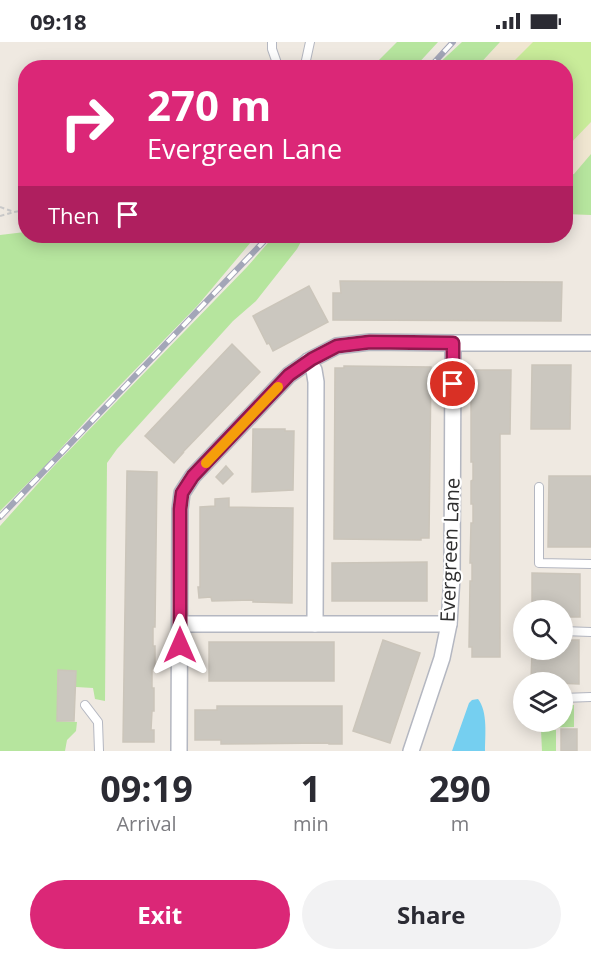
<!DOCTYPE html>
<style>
:root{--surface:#fff;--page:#f2f2f3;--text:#2b2b33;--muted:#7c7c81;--accent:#db2777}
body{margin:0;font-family:"Open Sans",sans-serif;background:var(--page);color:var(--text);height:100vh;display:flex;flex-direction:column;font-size:22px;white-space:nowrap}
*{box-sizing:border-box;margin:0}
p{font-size:20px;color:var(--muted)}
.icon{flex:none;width:33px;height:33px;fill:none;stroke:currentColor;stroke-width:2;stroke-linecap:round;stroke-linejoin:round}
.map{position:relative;height:709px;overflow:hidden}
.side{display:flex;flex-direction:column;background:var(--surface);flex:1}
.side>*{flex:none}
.top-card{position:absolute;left:18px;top:18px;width:555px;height:183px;border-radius:24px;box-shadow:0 3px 15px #0003;background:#db2777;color:#fff;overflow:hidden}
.fabs{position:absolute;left:513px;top:558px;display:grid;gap:12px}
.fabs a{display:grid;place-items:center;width:60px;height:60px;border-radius:50%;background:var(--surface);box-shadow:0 3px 15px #0003;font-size:30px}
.pin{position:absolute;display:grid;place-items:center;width:51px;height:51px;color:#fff;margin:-26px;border:3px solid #fff;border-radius:50%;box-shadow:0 2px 6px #0007}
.me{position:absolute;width:66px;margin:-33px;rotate:0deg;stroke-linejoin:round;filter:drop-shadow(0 0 4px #0008)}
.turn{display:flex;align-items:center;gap:21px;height:126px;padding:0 30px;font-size:27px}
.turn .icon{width:78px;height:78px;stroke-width:2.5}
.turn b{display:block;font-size:42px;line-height:51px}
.then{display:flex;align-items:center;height:57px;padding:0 30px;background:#0003;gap:12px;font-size:22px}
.eta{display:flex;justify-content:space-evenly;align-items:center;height:102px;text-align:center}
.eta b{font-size:36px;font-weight:700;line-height:42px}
.action{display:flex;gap:12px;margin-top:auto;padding:12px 30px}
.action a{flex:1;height:69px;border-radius:36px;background:var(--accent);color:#fff;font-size:24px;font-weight:700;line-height:69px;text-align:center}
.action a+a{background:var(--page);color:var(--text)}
.status{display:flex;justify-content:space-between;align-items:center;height:42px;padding:0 30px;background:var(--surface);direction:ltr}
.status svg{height:16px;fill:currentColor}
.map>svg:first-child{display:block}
.education{fill:#f0e6d1}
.green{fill:#b6e59e}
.pitch{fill:#c9ec9a}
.water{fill:#75cff0}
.building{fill:#cbc7bf;stroke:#cbc5ba;stroke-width:1.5}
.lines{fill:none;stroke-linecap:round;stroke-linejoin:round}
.service-casing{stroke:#b4b7c1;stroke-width:10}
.minor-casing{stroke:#b4b7c1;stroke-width:18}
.path{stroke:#c9c9c9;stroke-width:2;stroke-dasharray:4.5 3;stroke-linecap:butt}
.service{stroke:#fff;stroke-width:8}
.minor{stroke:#fff;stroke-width:15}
.rail-casing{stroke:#a3a6b8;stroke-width:6}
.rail{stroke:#fff;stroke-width:4;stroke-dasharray:11;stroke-linecap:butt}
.route-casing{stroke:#8e194d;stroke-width:15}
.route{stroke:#db2777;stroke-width:10}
.slow{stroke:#f59e0b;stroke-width:10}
.labels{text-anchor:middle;stroke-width:4.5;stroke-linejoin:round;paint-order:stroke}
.street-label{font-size:20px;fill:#2e2e2e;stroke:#fff}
</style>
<div class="status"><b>09:18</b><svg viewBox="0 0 49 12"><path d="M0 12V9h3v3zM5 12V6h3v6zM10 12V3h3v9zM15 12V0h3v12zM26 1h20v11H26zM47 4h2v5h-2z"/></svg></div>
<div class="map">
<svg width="591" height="709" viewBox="0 0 591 709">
<rect width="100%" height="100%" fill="#efe9e1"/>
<!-- education -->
<path class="education" d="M500 0H591V173L566 172V26H477Z"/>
<!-- green -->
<g class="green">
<path d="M397 0H438L415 25H372Z"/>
<path d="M462 0H500L477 25H435Z"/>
<path d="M591 112V173L566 172V134L574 132Z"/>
<path d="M25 190 26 194H256L198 263 95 369 44 425 0 469V193Z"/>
<path d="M274 194H304L297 207 256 259 233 279 117 407 107 421 105 659 95 657 93 646 76 645V629L58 628 57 679 77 680 76 689 67 698 65 709H0V484L52 426 247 225Z"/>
<path d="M563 663H574V685L533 686V680H562Z"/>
<path d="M541 688H556V709H542Z"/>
</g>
<!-- pitch -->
<path class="pitch" d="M533 0H591V80L566 106V26L508 25Z"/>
<!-- water -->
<path class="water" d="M478 657C488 670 485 693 485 709H452L469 661 472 658Z"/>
<!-- building -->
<g class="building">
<path d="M340 239 562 240 561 279 333 278V251H341Z"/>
<path d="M309 244 328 280 273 309 269 301 267 302 253 274Z"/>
<path d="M232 302 260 330 182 411H183L174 421 145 394Z"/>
<path d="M532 323H571L570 387H531Z"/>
<path d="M344 324 431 325 429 496H421V498L334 497 335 326H344Z"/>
<path d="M471 328H511L510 392H500V615H472V605H469L470 539H472V521H470L471 481H473V462H471V439L473 438V420H471Z"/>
<path d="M253 387H285V389H294L293 448 252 450Z"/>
<path d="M226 424 233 432 223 442 216 435Z"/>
<path d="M127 429 157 430 155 585H153V604H155V627H152V646H154V669H152L151 688H154V700H123Z"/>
<path d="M549 434H591V505H548Z"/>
<path d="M229 456V465L293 466 292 561 253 560V558L212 559 211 555 199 556 198 545H200V465L215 464V457Z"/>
<path d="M427 520V559H332V521Z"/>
<path d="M532 531 580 532V575H563V568H532Z"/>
<path d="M383 598 420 611 390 701 353 689Z"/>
<path d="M563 598H579V642L531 640 532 608H563Z"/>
<rect x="209" y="600" width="125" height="39"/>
<path d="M58 628 76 629 74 679H57Z"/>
<path d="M217 664H342V702H329V701L221 702V698H195V668H217Z"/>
<rect x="561" y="687" width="16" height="22"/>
</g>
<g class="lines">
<!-- service casing -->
<g class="service-casing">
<g id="service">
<path d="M272 0V7L278 24 305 23 310 0"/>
<path d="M539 445V521L591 522"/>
<path d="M562 589 591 590"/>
<path d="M562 656 591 655"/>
<path d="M85 663 98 680 99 709"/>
</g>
</g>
<!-- minor casing -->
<g class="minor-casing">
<g id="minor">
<path d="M308 319 314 328 316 340 315 582"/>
<path d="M180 582H449"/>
<path d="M179 709 180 467 182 451 193 434 289 333 312 317 337 304 370 300 453 301H591"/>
<path d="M411 709 442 616 449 582 452 535 453 301"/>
</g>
</g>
<!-- path -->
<g class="path">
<path d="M0 165 14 170 26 168"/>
<path d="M0 174 14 170"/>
</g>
<!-- service -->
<use href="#service" class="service"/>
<!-- minor -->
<use href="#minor" class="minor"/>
<!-- rail casing -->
<g class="rail-casing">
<g id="rail">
<path d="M429 26 453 0"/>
<path d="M0 475 269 194"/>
</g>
</g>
<!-- rail -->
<use href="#rail" class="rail"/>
</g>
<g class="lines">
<!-- route casing -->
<g class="route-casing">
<path id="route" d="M180 603V467L182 451 193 434 289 333 312 317 337 304 370 300 453 301V342"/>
</g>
<!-- route -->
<use href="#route" class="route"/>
<!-- slow -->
<path class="slow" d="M206 421 278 345"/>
</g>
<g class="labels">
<!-- street labels -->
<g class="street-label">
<text transform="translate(450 508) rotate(-88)" y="7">Evergreen Lane</text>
</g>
</g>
</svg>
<div class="fabs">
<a><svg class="icon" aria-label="search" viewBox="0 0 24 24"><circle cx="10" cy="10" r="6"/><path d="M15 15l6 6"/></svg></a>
<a><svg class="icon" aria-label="layers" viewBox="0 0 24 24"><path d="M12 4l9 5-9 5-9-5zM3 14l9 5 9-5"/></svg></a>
</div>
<div class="pin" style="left:453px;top:342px;background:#d93025"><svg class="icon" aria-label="arrive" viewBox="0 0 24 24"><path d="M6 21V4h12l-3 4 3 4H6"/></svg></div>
<svg class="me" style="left:180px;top:603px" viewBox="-20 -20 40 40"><path d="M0-17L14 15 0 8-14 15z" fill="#db2777" stroke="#fff" stroke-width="4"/></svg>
<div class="top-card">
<div class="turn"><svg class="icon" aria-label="right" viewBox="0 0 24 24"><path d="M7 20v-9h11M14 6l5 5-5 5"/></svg><div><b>270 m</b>Evergreen Lane</div></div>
<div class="then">Then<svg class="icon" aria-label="arrive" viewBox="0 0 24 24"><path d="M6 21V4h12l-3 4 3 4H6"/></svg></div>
</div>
</div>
<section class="side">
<div class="eta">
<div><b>09:19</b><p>Arrival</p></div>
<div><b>1</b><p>min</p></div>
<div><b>290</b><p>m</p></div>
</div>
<div class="action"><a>Exit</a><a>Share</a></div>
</section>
